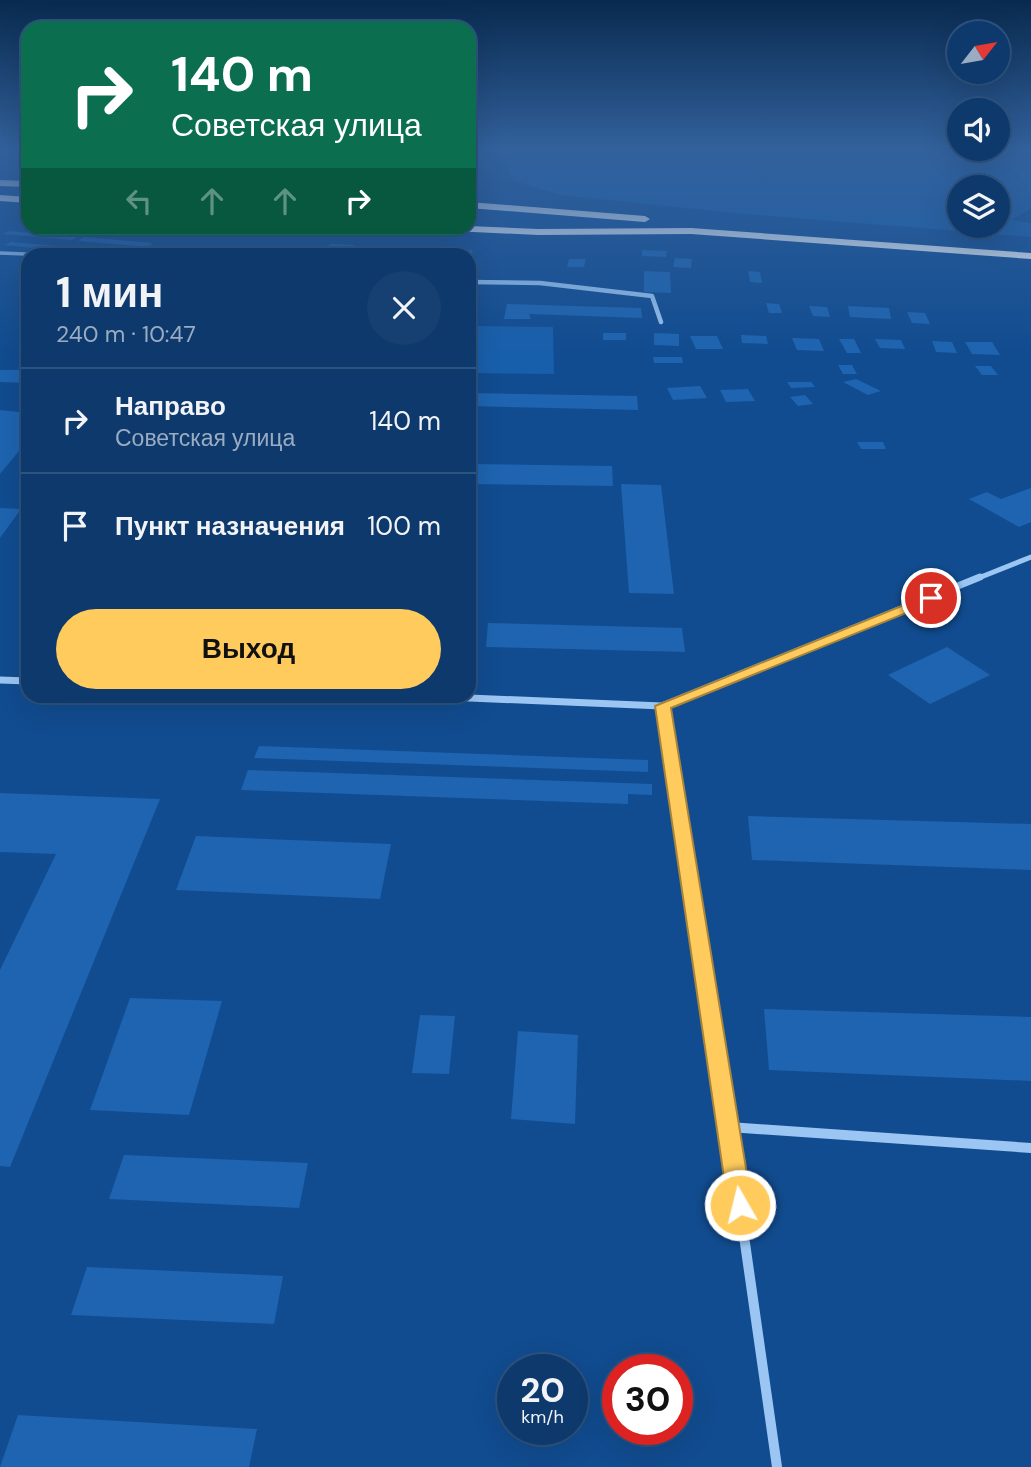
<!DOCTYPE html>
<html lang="ru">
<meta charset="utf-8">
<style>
:root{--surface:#0d396c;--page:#164072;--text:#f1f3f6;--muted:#9aacc2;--line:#2d537f;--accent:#ffcb5d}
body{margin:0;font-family:"DM Sans",sans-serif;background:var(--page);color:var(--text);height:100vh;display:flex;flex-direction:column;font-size:26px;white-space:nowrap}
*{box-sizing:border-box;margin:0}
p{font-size:23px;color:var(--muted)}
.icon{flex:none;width:38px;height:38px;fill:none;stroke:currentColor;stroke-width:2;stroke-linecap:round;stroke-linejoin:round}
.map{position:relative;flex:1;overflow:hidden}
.drawer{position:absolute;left:21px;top:248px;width:455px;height:455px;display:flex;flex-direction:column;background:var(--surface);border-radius:21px;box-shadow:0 7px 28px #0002,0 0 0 2px var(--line)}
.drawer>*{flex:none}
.banner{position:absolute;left:21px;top:21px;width:455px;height:214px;border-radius:21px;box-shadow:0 7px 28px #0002,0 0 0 2px var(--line);background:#0b6e4f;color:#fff;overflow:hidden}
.needle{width:46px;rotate:59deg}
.controls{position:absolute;left:947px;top:21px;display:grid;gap:14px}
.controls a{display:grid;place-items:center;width:63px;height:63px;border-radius:50%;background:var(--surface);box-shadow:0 7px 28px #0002,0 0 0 2px var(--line);font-size:35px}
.speed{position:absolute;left:497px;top:1354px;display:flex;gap:14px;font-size:35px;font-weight:700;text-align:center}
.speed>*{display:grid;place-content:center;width:91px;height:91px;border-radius:50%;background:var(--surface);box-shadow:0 7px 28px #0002,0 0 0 2px var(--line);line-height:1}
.speed small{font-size:18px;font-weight:400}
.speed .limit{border:10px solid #d22;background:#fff;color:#111}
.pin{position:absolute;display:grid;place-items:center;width:60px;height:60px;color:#fff;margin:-30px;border:4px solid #fff;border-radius:50%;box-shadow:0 2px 7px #0007}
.me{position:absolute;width:77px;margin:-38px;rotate:352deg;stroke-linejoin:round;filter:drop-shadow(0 0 5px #0008)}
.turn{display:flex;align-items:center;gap:24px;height:147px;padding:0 35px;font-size:32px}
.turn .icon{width:91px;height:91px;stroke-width:2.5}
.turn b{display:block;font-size:49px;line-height:60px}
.lanes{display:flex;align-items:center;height:66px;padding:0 35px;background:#0003;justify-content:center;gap:35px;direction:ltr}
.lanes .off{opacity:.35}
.round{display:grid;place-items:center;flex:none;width:74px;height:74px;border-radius:37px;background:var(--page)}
.overview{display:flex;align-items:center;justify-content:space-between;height:119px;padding:0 35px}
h1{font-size:42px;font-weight:700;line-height:52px}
.primary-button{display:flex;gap:14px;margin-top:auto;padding:14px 35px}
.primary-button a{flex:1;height:80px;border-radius:42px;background:var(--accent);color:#111;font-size:28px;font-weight:700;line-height:80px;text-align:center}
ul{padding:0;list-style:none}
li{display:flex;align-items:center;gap:21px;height:105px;padding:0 35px;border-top:2px solid var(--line)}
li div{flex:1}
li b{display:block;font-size:26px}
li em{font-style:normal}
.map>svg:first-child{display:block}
.green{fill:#185fab;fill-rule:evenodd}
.building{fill:#1e64b0}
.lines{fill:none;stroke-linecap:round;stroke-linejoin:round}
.street-far5{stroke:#9bc6f3;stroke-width:3.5}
.street-far4{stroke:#9bc6f3;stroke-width:4.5}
.street-far3{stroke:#9bc6f3;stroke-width:5}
.street-far2{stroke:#9bc6f3;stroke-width:7}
.street-far1{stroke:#9bc6f3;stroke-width:9}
.street{stroke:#9bc6f3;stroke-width:10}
.highway{fill:#fff;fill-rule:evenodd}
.route{fill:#ffcb5d;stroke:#a6843c;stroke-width:2}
</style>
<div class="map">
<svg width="1031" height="1467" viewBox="0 0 1031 1467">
<rect width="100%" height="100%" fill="#114c90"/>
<!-- green -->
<g class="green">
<path d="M502 148H1031V208L1012 220 1031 223V237L745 214 561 195 512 180ZM959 187H998V226H959Z"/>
<path d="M473 326 553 327 554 374 469 373Z"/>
</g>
<!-- building -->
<g class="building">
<path d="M9 231 77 237 72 240 3 234Z"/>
<path d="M84 237 153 243 148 247 78 241Z"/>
<path d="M11 242 102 250 96 254 4 245Z"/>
<path d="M330 244 354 245 349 254 324 253Z"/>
<path d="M105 250 142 254 141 256 99 254Z"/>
<path d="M450 250H473L470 260 469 256H448Z"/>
<path d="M642 250 667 251 666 257 642 256Z"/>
<path d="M675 258 692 259 691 268 673 267Z"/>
<path d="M569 259H586L584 267H567Z"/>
<path d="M644 271 670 272 671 293 644 292Z"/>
<path d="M748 271 760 272 762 283 750 282Z"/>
<path d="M766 303 779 304 782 313H769Z"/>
<path d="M507 304 641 308 642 318 529 314 531 319H504Z"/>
<path d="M809 306 827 307 830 317 813 316Z"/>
<path d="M848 306 889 308 891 319 850 317Z"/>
<path d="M907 312 925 313 930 324 912 323Z"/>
<rect x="603" y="333" width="23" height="7"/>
<path d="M654 333 679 334V346L654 345Z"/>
<path d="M741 335 766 336 768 344 742 343Z"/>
<path d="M690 336H717L723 349H696Z"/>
<path d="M792 338 819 339 824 351 797 350Z"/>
<path d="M839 339H854L861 353H847Z"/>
<path d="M875 339 901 340 905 349 880 348Z"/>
<path d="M932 341 952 342 957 353 936 352Z"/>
<path d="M965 342H992L1000 355 972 354Z"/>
<path d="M653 357H682L683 363H654Z"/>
<path d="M838 365H852L857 374H843Z"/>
<path d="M975 366H991L998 375H982Z"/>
<path d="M0 370H28V383L0 382Z"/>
<path d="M856 379 881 391 868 395 843 382Z"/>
<path d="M787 382H811L815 387 791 388Z"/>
<path d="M700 386 707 398 673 400 667 388Z"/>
<path d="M748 389 755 401 726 402 720 390Z"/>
<path d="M469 393 637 396 638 410 469 406Z"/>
<path d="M805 395 813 404 798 406 790 397Z"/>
<path d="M0 410 28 413V440L0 474Z"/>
<path d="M857 442H883L886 449H861Z"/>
<path d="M469 464 612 466 613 486 469 484Z"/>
<path d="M621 484 661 485 674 594 629 593Z"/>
<path d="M1031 488V522L1019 527 969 499 987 492 1001 499Z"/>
<path d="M0 508 21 509 0 538Z"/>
<path d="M488 623 682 628 685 652 486 647Z"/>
<path d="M947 647 990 675 930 704 888 675Z"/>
<path d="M259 746 648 760V772L254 758Z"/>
<path d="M248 770 652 784V795L628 794V804L241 790Z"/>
<path d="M0 793 160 799 10 1167 0 1166V970L56 854 0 852Z"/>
<path d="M748 816 1031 824V870L752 860Z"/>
<path d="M196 836 391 844 380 899 176 890Z"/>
<path d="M130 998 222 1001 189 1115 90 1110Z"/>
<path d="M764 1009 1031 1017V1081L769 1070Z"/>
<path d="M420 1015 455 1016 449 1074 412 1073Z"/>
<path d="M518 1031 578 1035 575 1124 511 1119Z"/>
<path d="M124 1155 308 1163 299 1208 109 1199Z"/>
<path d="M87 1267 283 1276 274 1324 71 1315Z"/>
<path d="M18 1415 257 1429 249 1467H0Z"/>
</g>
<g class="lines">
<!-- street-far5 -->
<path class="street-far5" d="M0 253 75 256"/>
<!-- street-far4 -->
<path class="street-far4" d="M469 282 540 283 652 296 661 322"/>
<!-- street-far3 -->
<path class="street-far3" d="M976 579 1031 557"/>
<!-- street-far2 -->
<g class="street-far2">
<path d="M0 680 28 681"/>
<path d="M423 696 662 706 980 577"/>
<path d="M662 706 678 807"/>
</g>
<!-- street-far1 -->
<path class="street-far1" d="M678 806 724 1098"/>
<!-- street -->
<g class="street">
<path d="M724 1096 777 1467"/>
<path d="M729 1127 1031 1148"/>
</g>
<!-- highway -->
<g class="highway">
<path d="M0 180 28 181V187L0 186Z"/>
<path d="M0 195 28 197V203L0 201Z"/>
<path d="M469 202 645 216 650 219 645 222 469 208Z"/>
<path d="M469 226 538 229 691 228 1031 253V259L691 234 538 235 452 231 447 228Z"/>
</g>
</g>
<!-- sky -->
<linearGradient id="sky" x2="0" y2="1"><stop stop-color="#092a4f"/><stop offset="0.42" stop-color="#32619c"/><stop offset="1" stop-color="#32619c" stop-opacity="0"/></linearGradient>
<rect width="1031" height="354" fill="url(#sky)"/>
<!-- route -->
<path class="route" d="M931 594 938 598 936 601 671 708 752 1205 749 1213 740 1217 732 1213 728 1205 655 706Z"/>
</svg>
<div class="controls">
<a><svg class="needle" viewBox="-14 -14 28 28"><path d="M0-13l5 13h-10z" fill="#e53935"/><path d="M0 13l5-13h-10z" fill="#9aacc2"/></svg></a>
<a><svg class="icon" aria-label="sound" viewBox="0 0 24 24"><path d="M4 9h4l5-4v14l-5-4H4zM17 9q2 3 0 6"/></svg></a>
<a><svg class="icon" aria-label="layers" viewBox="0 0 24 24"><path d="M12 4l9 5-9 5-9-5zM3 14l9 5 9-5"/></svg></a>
</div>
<div class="speed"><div>20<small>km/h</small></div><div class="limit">30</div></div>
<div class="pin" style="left:931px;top:598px;background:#d93025"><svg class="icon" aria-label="arrive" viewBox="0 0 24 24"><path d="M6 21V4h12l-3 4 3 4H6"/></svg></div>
<svg class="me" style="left:740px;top:1205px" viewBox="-20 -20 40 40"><circle r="17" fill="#ffcb5d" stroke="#fff" stroke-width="3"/><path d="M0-11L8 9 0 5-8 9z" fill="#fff"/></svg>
<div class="banner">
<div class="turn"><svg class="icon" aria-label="right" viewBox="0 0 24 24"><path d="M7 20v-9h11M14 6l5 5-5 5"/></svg><div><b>140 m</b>Советская улица</div></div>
<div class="lanes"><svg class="icon off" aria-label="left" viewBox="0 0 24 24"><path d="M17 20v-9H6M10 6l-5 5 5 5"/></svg><svg class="icon off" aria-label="ahead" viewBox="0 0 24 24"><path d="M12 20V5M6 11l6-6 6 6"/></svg><svg class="icon off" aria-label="ahead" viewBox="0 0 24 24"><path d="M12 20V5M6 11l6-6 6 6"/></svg><svg class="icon" aria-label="right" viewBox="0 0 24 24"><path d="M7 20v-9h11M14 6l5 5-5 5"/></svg></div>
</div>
<section class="drawer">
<div class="overview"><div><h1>1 мин</h1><p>240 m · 10:47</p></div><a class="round"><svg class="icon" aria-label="close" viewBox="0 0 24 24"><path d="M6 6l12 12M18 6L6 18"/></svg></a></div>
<ul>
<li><svg class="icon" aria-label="right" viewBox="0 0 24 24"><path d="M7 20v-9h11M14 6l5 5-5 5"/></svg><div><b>Направо</b><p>Советская улица</p></div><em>140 m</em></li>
<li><svg class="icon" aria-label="arrive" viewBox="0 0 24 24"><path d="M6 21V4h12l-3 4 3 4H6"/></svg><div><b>Пункт назначения</b></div><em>100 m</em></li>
</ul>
<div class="primary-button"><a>Выход</a></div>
</section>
</div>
